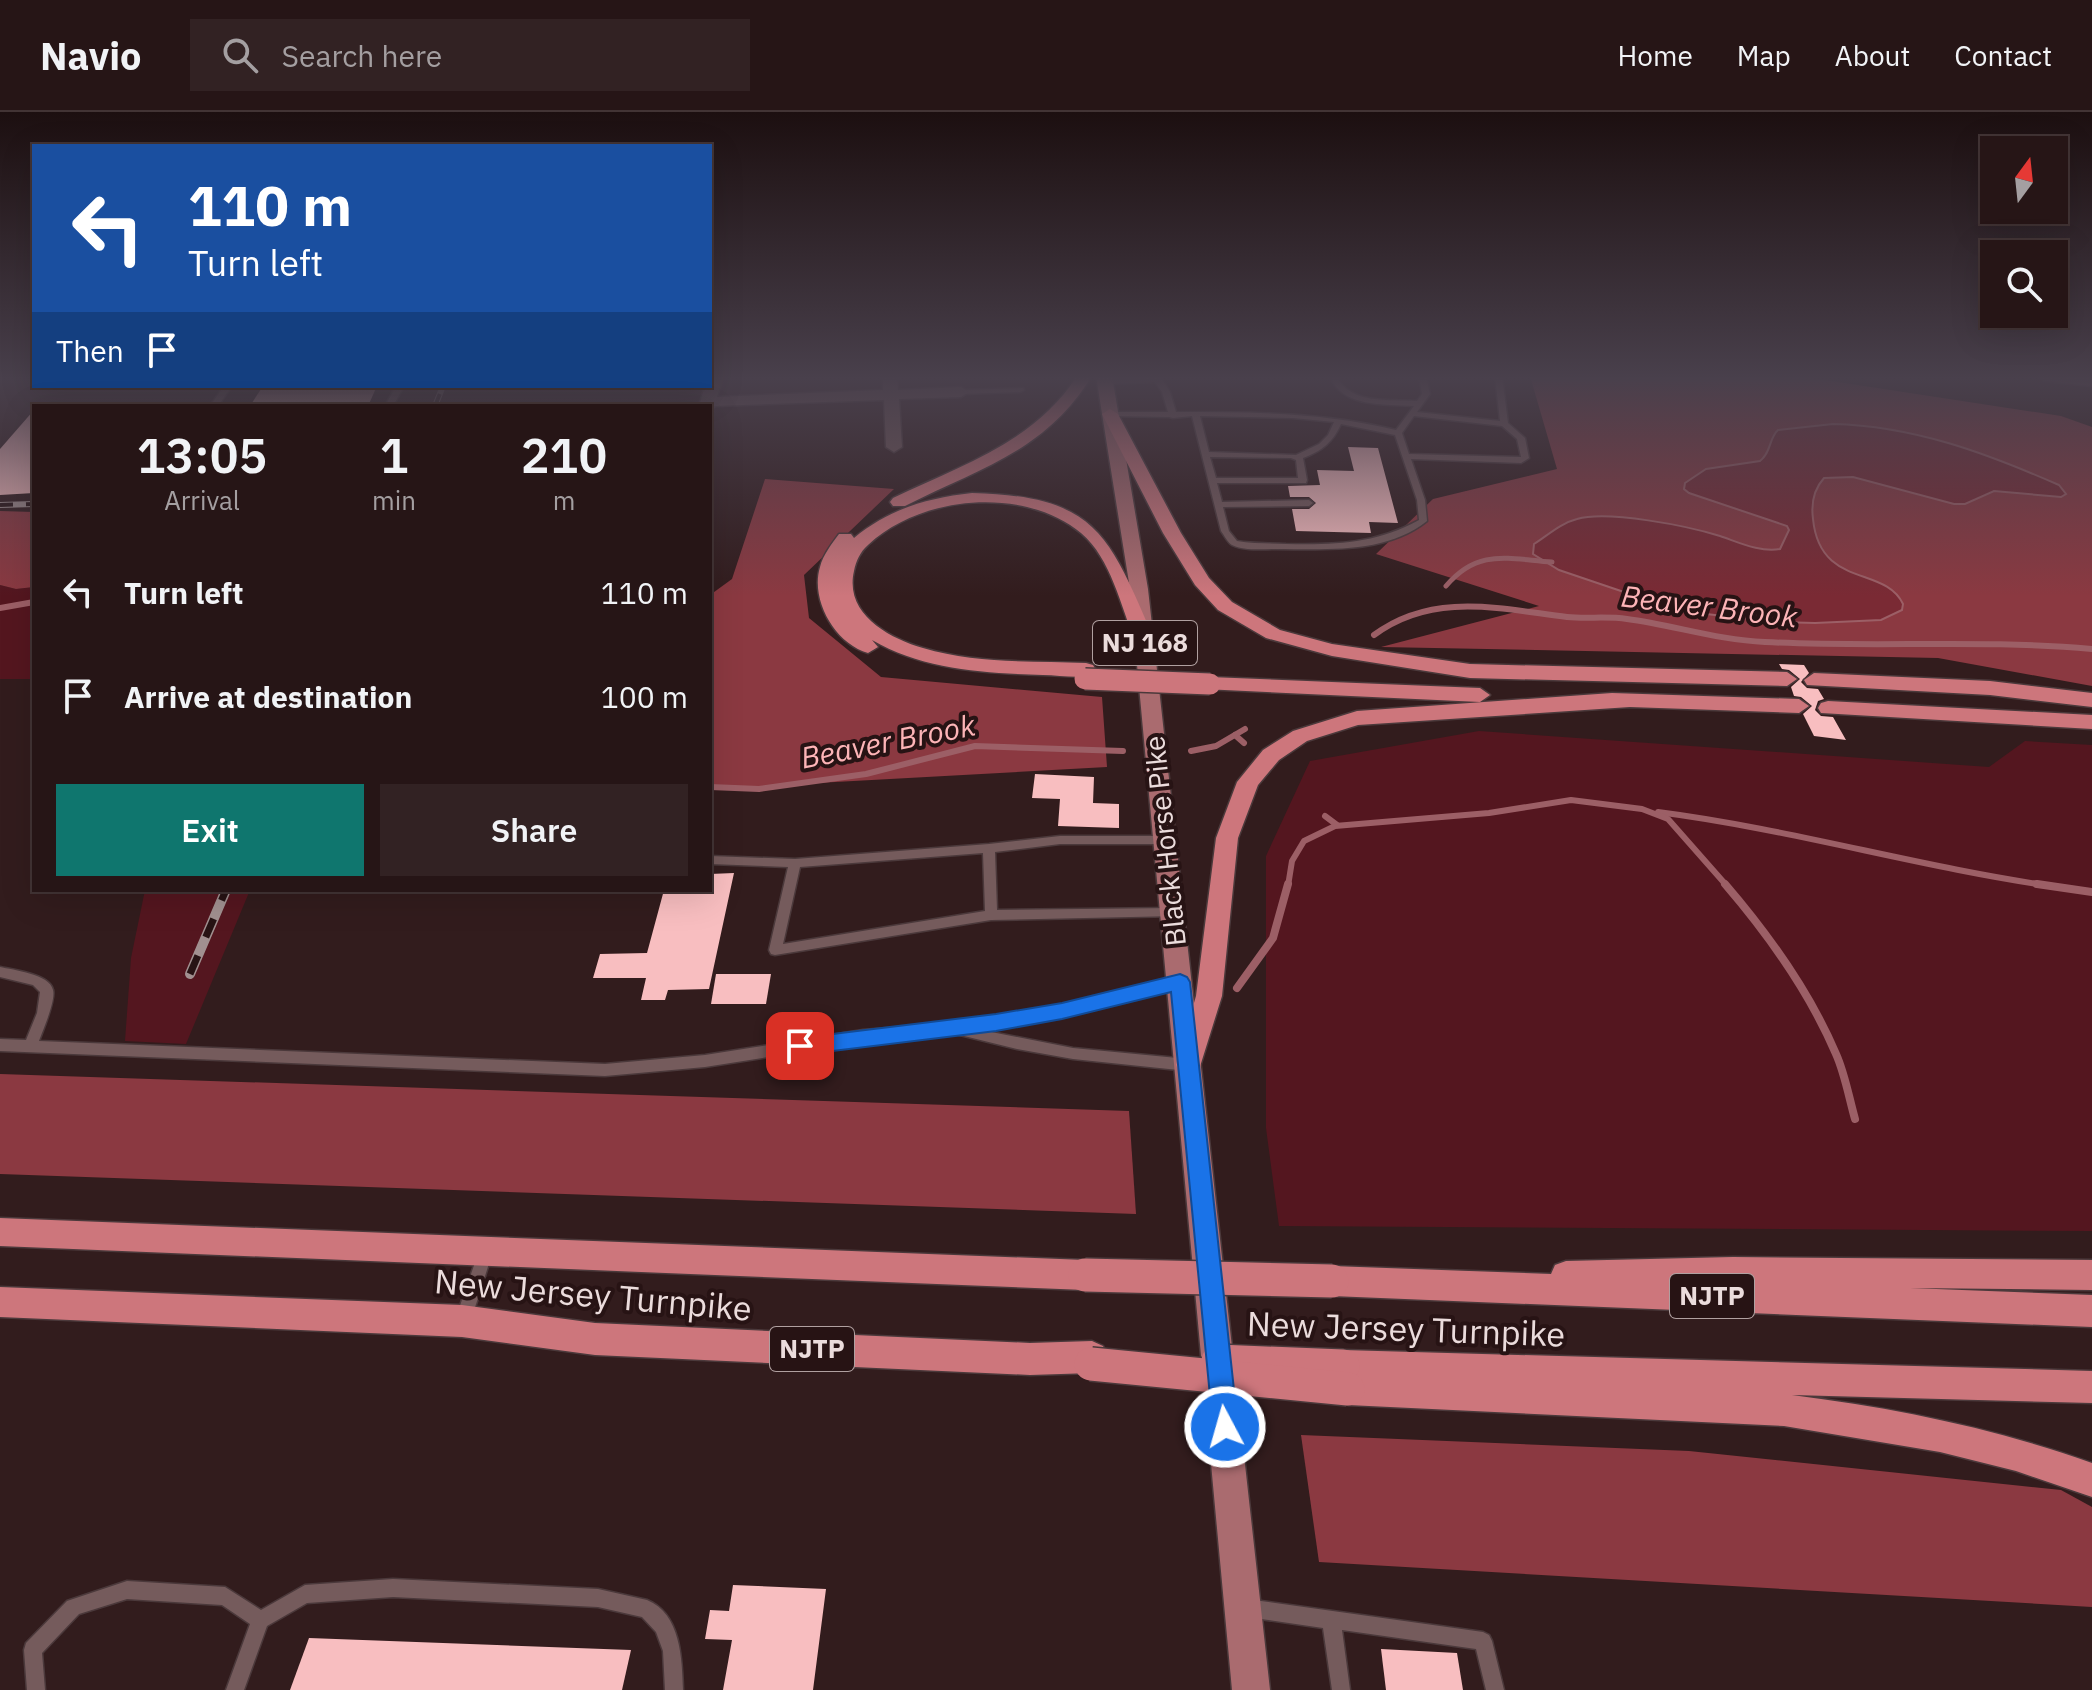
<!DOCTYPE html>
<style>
:root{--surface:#261516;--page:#322223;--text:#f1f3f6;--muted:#a49fa1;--line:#423435;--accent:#0f766e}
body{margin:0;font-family:"IBM Plex Sans",sans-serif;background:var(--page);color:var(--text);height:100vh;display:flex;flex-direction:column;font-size:30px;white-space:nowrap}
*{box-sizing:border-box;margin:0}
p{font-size:26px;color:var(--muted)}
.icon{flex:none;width:44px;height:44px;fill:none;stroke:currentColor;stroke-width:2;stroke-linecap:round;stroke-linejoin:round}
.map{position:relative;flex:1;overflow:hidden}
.sheet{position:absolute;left:32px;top:292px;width:680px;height:488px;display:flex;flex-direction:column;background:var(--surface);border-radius:0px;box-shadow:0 8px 32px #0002,0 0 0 2px var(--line)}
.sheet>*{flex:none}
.guide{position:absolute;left:32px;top:32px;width:680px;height:244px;border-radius:0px;box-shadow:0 8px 32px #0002,0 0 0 2px var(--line);background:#1a4fa0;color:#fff;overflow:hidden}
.needle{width:52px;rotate:15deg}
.buttons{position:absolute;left:1980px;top:24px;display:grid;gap:16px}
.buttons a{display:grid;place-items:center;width:88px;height:88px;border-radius:0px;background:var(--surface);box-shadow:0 8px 32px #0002,0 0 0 2px var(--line);font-size:40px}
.pin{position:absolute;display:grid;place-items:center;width:68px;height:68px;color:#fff;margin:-34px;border-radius:16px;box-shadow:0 4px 12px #0006}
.me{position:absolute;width:88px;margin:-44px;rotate:354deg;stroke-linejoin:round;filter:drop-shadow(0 0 6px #0008)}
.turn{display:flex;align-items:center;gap:28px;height:168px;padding:0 24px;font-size:36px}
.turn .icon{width:104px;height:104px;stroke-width:2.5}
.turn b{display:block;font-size:56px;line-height:68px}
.then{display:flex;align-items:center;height:76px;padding:0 24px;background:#0003;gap:16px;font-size:30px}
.eta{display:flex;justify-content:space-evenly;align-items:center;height:136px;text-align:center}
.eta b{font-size:48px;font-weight:600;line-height:56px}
.button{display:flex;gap:16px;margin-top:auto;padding:16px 24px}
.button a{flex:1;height:92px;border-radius:0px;background:var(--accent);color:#fff;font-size:32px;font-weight:600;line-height:92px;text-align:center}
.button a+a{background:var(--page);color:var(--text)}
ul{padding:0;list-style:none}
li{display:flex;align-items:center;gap:24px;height:104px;padding:0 24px}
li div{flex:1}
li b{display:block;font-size:30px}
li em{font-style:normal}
header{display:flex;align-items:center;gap:48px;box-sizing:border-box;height:112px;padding:0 40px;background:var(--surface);border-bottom:2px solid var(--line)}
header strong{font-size:38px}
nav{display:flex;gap:44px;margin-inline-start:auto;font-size:28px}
.search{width:560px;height:72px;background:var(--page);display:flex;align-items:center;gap:20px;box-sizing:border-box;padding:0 28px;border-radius:0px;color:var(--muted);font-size:30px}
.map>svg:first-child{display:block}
.green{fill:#54161f}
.forest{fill:#8b3941}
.water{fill:#7a2a34;stroke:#9c5f66;stroke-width:2}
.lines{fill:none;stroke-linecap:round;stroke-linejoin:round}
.stream-far2{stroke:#9c5f66;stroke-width:5}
.stream-far1{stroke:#9c5f66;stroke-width:6}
.stream{stroke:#9c5f66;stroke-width:8}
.building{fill:#f8bec0}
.lane-casing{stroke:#4b393b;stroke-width:3}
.street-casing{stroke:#4b393b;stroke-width:3}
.primary-casing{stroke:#4b393b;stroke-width:3}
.highway-casing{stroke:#4b393b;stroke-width:3}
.lane{fill:#755b5c;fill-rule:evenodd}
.street{fill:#755b5c;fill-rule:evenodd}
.primary{fill:#aa6b6f;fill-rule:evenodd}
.highway{fill:#cd767c;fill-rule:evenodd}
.rail-far1-casing{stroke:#a19090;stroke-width:6}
.rail-casing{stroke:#a19090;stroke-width:10}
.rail-far1{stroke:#271314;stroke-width:4;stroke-dasharray:13;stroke-linecap:butt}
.rail{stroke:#271314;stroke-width:7;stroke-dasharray:20;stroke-linecap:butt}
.highway-bridge-far1-casing{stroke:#4b393b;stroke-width:24;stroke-linecap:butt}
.highway-bridge-casing{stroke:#4b393b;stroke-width:36;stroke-linecap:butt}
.highway-bridge-far1{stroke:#cd767c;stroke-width:21}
.highway-bridge{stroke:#cd767c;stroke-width:33}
.route{fill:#1a73e8;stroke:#114b97;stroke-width:2}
.labels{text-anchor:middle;stroke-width:8;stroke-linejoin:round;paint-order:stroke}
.shield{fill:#271314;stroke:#b0a0a0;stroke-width:2}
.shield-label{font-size:26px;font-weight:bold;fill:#ebdcdc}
.street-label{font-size:28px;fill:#ebdcdc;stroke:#271314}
.water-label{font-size:30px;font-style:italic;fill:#fdb4b7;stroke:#271314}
.near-street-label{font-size:34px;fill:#ebdcdc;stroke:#271314}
</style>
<header>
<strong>Navio</strong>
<div class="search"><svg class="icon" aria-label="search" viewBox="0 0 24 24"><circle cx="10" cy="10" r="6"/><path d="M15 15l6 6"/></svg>Search here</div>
<nav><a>Home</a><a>Map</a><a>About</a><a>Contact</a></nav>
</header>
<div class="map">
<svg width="2092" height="1578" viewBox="0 0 2092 1578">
<rect width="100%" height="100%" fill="#321c1d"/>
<!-- green -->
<g class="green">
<path d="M0 473 16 477 34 475V567H0Z"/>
<path d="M1479 619 1989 655 2025 629 2092 633V1119L1279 1114 1266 1016V744L1310 649Z"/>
<path d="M145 778H250L186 932 125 929 131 846Z"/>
</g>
<!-- forest -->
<g class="forest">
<path d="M1530 264H1799L2061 304 2092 315V574L1938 546 1381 535 1539 494 1376 442 1433 387 1557 357Z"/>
<path d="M765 367 894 377 804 463 809 506 881 565 1102 585 1107 655 710 677V483L732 467Z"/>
<path d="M0 399 34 400V475L16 477 0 473Z"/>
<path d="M0 962 1129 999 1136 1102 0 1062Z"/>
<path d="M1301 1323 1689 1339 2061 1378 2092 1395V1495L1319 1450Z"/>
</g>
<!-- water -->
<path class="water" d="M1833 312C1914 314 1986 341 2059 373L2066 382 2061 385 1994 379 1965 392H1954L1853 365 1824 366C1814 377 1811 392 1813 407 1820 477 1885 453 1903 492L1902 498 1881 508 1815 511 1776 510 1680 499 1559 458 1533 442 1534 432C1548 423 1561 411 1577 407 1608 398 1688 414 1720 424 1738 430 1761 441 1780 437L1789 418 1787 414 1689 381 1684 377 1685 371 1706 357 1760 349C1771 341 1769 326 1778 318Z"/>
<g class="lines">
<!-- stream-far2 -->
<path class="stream-far2" d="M1446 474C1478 436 1508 447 1552 450"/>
<!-- stream-far1 -->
<g class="stream-far1">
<path d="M0 496 34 490"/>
<path d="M1374 523C1433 479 1501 497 1567 505 1587 507 1607 504 1627 507 1673 513 1718 528 1765 530 1874 536 1983 527 2092 537"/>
<path d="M1235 623 1244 631"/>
<path d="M1191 639 1216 634 1245 617"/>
<path d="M710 675 759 677 866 662 975 634 1123 639"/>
<path d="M1658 700C1790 717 1919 755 2051 774"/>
<path d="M1325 704 1337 713"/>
<path d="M1288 774 1292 749 1304 729 1335 714 1489 701 1571 688 1642 697 1668 707 1727 774"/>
</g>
<!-- stream -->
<g class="stream">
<path d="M1725 772C1768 822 1810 881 1836 942 1845 962 1849 986 1855 1007"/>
<path d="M2037 772 2092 780"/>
<path d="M1237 876 1273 826 1288 772"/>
</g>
</g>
<!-- building -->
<g class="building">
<path d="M263 274H377L368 294H250Z"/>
<path d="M34 298V381L0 383V337Z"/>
<path d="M1348 335 1378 336 1398 411 1369 410 1371 421 1296 419 1292 397H1309L1316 391 1309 385H1290L1288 374 1320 373 1317 358 1354 359Z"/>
<path d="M1779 552 1804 553 1809 561 1801 570 1807 576 1818 577 1824 587 1818 589 1815 598 1821 604 1833 605 1846 628 1814 624 1803 602 1812 594 1801 585 1794 584 1791 575 1800 567 1789 558 1782 557Z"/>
<path d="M1035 662 1094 665 1093 691 1119 692V716L1058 714 1060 687 1032 686Z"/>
<path d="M734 761 709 877 668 878 665 888H641L646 866H593L600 842 647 841 664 778H710V762Z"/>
<path d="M716 862H771L766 892H711Z"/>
<path d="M733 1473 826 1477 813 1578H723L732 1528 705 1527 710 1498 729 1499Z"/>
<path d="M309 1526 631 1538 622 1578H290Z"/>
<path d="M1381 1537 1457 1541 1463 1578H1386Z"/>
</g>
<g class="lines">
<!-- lane casing -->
<g class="lane-casing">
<g id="lane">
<path d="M1153 264H1160L1170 280 1176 300C1250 300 1323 300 1396 318L1414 294C1384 292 1342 296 1330 264H1336C1351 293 1389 287 1417 289L1422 282 1419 264H1426L1430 282 1417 300 1500 309 1495 264H1502L1508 311 1525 326 1529 346 1521 351 1411 347 1425 388 1427 409C1386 442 1326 437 1276 437 1263 437 1244 439 1232 433 1228 431 1224 423 1221 419L1192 304 1173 306 1169 305 1110 304 1106 302 1110 300H1168L1162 280 1155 270 1105 272 1101 270 1105 268 1153 266ZM1200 304 1293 306 1334 310 1328 323 1319 332 1296 343 1209 340ZM1414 304 1502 314 1517 327 1521 345 1409 342 1402 321ZM1341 312 1395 323 1417 388 1419 408C1375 432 1335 433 1286 432 1270 431 1253 432 1237 429L1229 419 1223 395 1309 394 1313 391 1309 388 1222 390 1217 371H1306L1307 368 1303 346C1322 339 1333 330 1341 312ZM1210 345 1291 346 1296 348 1298 366H1216Z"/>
<path d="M224 274H232L218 294H210Z"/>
<path d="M396 274H404L393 294H385Z"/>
<path d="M1023 276 1024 278 1020 280 961 282 957 280 961 278Z"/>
<path d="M1060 724H1165L1171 728 1165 732H1060L995 740 997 798 1173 796 1177 798 1179 801 1177 804 991 808 775 843 771 842 769 838 788 755 710 752V744L795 747 989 732ZM983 741 985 799 783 832 800 755Z"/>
<path d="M0 855C13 858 50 862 53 878 56 888 43 918 39 929L605 952 705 943 863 918 954 911 1062 894 1180 865 1184 866 1186 870 1184 874 1180 875 1062 904 981 918 1073 936 1188 947 1193 949 1195 953 1193 957 1188 959 1073 947 1017 937 956 922 863 930 705 955 605 964 0 939V927L26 928 37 901 40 880 33 873 0 865Z"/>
<path d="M486 1132 491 1134 493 1139 471 1208 469 1214 463 1216 457 1214 455 1208 479 1139 481 1134Z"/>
<path d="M393 1467 598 1477 647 1488C681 1502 682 1547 683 1578H665L663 1539 656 1520 642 1505 598 1495 393 1485 307 1491 267 1514 244 1578H226L250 1512 222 1493 127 1487 79 1502 42 1541 45 1578H27L24 1538 26 1531 67 1489 127 1469 225 1475 261 1498 305 1473Z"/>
<path d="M1247 1487 1483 1520 1489 1523 1492 1529 1504 1578H1486L1476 1537 1342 1518 1350 1578H1332L1323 1516 1247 1505 1241 1502 1238 1496 1241 1490Z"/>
</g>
</g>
<!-- street casing -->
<g class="street-casing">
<g id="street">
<path d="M710 264H723L717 285 883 278V264H897L898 278 961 275 969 280 961 285 899 287 902 335 894 340 886 335 884 288 715 294 710 298V294H699L705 274H710Z"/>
<path d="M2037 264H2092V274L2044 269Z"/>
</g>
</g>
<!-- primary casing -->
<g class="primary-casing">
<path id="primary" d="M1096 264H1112L1148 477 1270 1578H1232L1130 477Z"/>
</g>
<!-- highway casing -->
<g class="highway-casing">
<g id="highway">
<path d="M1077 264H1092C1045 340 980 356 905 394H893L890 390 893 386C961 353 1034 331 1077 264Z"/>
<path d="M1110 297 1118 302 1181 421 1209 466 1232 490 1280 518 1332 532 1470 552 1787 560 1797 567 1787 574 1470 566 1332 544 1266 526 1218 498 1195 473 1163 421 1102 302Z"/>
<path d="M972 381C1099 384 1109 424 1155 529L1152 533 1145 535 1135 529C1121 495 1111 446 1081 421 1024 374 921 383 868 433 860 440 856 449 854 459 844 502 889 526 923 536 976 552 1032 549 1086 551L1093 553 1096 558 1093 563C1078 567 1059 563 1043 563 985 561 923 558 872 528L878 535 868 541C835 532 810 488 820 455 823 443 831 433 839 422H851L854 426C889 397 927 386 972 381Z"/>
<path d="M1814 561 1990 569 2092 581V595L1990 583 1807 573 1804 568Z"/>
<path d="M1210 565 1480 576 1490 583 1480 590 1203 577 1200 572 1203 567Z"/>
<path d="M1612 581 1799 587 1809 594 1799 601 1630 595 1358 613 1307 629 1279 648 1258 673 1238 726 1222 884 1198 961 1189 965 1180 961 1176 953 1196 884 1216 726 1237 670 1263 638 1293 619 1357 599Z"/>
<path d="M1828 589 2092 603V617L1821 601 1818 596 1821 591Z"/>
<path d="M0 1106 1085 1148 1096 1152 1100 1163 1096 1174 1085 1178 0 1134Z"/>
<path d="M1733 1145 2092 1148V1178L1910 1176 2092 1183V1215L1332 1184 1321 1180 1317 1169 1321 1158 1332 1154 1551 1162 1555 1153 1566 1149Z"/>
<path d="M0 1175 462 1193 595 1211 1030 1231 1092 1229 1103 1234 1108 1245 1103 1256 1092 1261 1030 1263 595 1243 462 1225 0 1205Z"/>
<path d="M1343 1238 2092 1259V1291L1792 1283C1895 1296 1994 1316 2092 1351V1385L2016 1359 1940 1340 1784 1314 1348 1293 1337 1288 1332 1277 1336 1267 1332 1265 1327 1254 1332 1243Z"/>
</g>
</g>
<!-- lane -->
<use href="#lane" class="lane"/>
<!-- street -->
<use href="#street" class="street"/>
<!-- primary -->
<use href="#primary" class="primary"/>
<!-- highway -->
<use href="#highway" class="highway"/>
<!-- rail-far1 casing -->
<g class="rail-far1-casing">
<g id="rail-far1">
<path d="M435 294 443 274"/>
<path d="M0 393 34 392"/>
</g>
</g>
<!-- rail casing -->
<g class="rail-casing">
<path id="rail" d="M190 862 226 778"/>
</g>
<!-- rail-far1 -->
<use href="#rail-far1" class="rail-far1"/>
<!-- rail -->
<use href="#rail" class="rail"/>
<!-- highway-bridge-far1 casing -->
<g class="highway-bridge-far1-casing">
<path id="highway-bridge-far1" d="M1085 567 1210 572"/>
</g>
<!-- highway-bridge casing -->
<g class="highway-bridge-casing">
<g id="highway-bridge">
<path d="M1085 1163 1332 1169"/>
<path d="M1218 1249 1343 1254"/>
<path d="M1091 1252 1348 1277"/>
</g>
</g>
<!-- highway-bridge-far1 -->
<use href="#highway-bridge-far1" class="highway-bridge-far1"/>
<!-- highway-bridge -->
<use href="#highway-bridge" class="highway-bridge"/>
</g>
<!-- sky -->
<linearGradient id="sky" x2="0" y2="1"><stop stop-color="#1c0f10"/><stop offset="0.55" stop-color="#49404c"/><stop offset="1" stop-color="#49404c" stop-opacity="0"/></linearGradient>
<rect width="2092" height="484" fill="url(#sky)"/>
<!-- route -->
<path class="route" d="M1180 862 1187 865 1190 870 1238 1315 1234 1323 1225 1327 1216 1323 1213 1315 1171 880 1062 907 996 919 800 943 793 940 790 934 793 928 800 926 996 902 1062 891Z"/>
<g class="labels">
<!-- shield labels -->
<g class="shield">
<rect x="1093" y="509" width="104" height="44" rx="6"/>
<rect x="1670" y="1162" width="84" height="44" rx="6"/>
<rect x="770" y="1215" width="84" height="44" rx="6"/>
</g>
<g class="shield-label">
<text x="1145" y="540">NJ 168</text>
<text x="1712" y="1193">NJTP</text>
<text x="812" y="1246">NJTP</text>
</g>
<!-- street labels -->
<g class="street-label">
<text transform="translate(1165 729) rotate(-96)" y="10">Black Horse Pike</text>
</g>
<!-- water labels -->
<g class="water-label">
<text transform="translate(1709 495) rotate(7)" y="10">Beaver Brook</text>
<text transform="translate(888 630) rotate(-11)" y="10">Beaver Brook</text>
</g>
<!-- near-street labels -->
<g class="near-street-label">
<text transform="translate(593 1183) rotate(5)" y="12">New Jersey Turnpike</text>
<text transform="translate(1406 1217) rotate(2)" y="12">New Jersey Turnpike</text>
</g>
</g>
</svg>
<div class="buttons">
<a><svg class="needle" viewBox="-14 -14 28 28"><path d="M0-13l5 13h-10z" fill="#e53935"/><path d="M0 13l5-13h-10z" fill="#a49fa1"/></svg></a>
<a><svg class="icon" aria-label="search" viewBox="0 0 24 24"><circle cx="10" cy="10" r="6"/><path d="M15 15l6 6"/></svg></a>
</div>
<div class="pin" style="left:800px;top:934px;background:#d93025"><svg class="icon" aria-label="arrive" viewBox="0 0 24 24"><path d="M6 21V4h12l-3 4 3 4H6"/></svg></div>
<svg class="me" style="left:1225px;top:1315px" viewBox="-20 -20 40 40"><circle r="17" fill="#1a73e8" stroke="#fff" stroke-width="3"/><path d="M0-11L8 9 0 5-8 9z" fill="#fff"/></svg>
<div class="guide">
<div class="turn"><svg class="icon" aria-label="left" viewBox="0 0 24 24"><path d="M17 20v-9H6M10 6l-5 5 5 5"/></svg><div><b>110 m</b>Turn left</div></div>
<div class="then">Then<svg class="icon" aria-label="arrive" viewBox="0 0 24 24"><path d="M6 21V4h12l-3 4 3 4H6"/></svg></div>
</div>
<section class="sheet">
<div class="eta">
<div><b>13:05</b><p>Arrival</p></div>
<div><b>1</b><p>min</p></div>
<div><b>210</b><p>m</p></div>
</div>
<ul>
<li><svg class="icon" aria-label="left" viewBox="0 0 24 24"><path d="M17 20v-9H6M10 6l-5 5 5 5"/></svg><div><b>Turn left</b></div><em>110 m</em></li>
<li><svg class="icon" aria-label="arrive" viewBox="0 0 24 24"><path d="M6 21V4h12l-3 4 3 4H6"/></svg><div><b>Arrive at destination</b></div><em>100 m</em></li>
</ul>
<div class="button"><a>Exit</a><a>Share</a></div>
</section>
</div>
